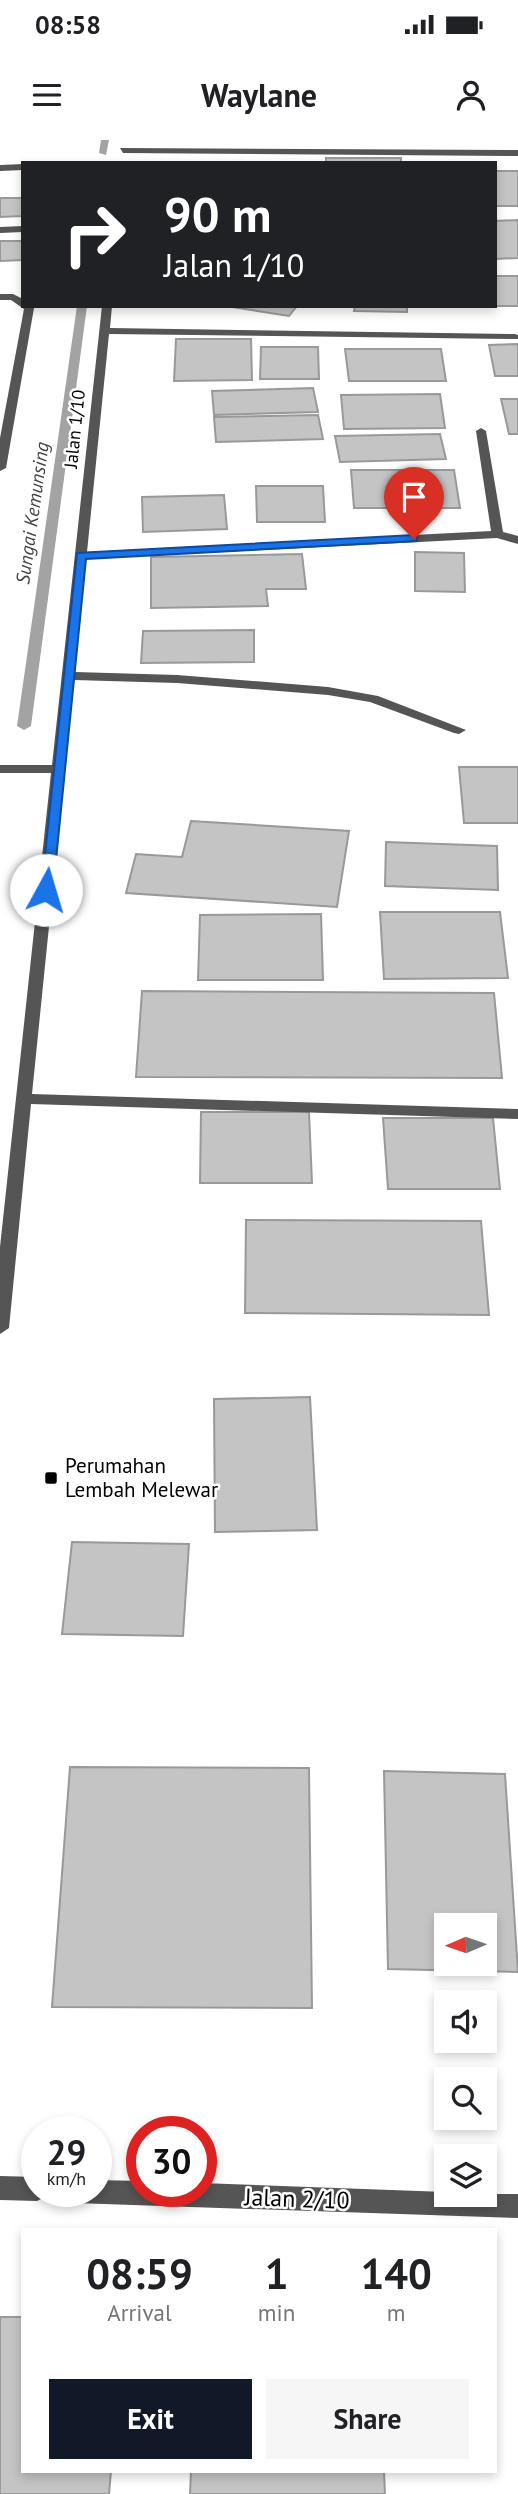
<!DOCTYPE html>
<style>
:root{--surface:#fff;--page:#f6f6f6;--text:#202124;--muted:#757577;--accent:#111827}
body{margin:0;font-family:"PT Sans",sans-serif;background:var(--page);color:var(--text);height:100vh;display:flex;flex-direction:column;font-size:26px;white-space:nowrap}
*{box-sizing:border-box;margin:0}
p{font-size:23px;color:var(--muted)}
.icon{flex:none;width:38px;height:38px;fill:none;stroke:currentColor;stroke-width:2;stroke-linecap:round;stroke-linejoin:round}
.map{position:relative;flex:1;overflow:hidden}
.sheet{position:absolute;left:21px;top:2088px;width:476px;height:245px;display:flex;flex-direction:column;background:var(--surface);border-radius:0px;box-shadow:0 4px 10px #0003}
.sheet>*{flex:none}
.banner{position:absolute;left:21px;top:21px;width:476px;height:147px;border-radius:0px;box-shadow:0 4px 10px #0003;background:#202124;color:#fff;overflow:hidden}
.needle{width:46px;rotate:268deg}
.controls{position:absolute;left:434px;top:1773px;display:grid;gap:14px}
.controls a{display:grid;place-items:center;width:63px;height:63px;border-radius:0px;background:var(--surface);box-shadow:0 4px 10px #0003;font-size:35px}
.speed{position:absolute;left:21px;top:1976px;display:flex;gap:14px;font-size:35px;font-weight:700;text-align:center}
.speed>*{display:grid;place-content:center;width:91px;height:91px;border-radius:50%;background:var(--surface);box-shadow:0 4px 10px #0003;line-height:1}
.speed small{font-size:18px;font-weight:400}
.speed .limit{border:10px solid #d22;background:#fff;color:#111}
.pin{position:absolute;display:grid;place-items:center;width:60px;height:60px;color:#fff;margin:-72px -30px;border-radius:50% 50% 50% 0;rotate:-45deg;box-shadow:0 0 7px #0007}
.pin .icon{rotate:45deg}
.me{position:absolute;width:77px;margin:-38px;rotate:6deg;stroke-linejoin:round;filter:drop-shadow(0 0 5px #0008)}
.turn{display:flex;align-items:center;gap:24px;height:147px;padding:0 28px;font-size:32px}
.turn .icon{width:91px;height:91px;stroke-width:2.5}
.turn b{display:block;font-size:49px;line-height:60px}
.eta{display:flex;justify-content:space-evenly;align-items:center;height:119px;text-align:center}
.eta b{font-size:42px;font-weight:800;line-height:49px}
.button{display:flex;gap:14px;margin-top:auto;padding:14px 28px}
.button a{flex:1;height:80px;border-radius:0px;background:var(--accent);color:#fff;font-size:28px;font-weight:800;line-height:80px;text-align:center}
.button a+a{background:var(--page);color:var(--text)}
.status{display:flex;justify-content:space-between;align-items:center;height:49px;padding:0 35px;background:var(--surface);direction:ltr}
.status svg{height:19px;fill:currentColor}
header{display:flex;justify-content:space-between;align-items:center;height:91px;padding:0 28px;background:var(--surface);font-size:32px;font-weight:800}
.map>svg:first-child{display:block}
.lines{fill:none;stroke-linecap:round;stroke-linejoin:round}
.stream{fill:#a3a3a3;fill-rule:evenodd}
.building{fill:#c4c4c4;stroke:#999;stroke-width:2;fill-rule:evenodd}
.minor{fill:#555;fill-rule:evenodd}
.route{fill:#1a73e8;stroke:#114b97;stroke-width:2}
.poi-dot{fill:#000;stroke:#fff;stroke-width:2.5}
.labels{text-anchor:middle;stroke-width:5;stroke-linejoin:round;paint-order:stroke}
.far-street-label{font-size:18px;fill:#000;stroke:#fff}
.far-water-label{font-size:19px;font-style:italic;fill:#444;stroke:#fff}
.poi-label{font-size:21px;fill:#000;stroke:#fff;text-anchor:start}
.near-street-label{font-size:24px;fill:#000;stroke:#fff}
</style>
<div class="status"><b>08:58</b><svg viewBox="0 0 49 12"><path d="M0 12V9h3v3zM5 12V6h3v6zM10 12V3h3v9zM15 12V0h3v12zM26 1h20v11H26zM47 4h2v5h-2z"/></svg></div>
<header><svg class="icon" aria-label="menu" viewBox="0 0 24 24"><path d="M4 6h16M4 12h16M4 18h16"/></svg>Waylane<svg class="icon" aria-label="person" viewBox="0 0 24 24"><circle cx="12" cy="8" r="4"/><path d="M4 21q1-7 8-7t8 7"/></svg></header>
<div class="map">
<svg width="518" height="2354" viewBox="0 0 518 2354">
<rect width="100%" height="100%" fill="#fff"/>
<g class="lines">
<!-- stream -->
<g class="stream">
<path d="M101 0H109L106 15 99 13Z"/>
<path d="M77 166H87L31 586 24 590 17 586Z"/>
</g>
</g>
<!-- building -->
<g class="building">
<rect x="326" y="18" width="75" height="5"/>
<rect x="495" y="31" width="23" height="35"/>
<path d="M0 58H23V76L0 77Z"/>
<path d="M518 80V118L495 119V81Z"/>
<path d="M0 101H23V120L0 121Z"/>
<rect x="495" y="136" width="23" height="30"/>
<path d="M226 166H297L289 176Z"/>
<path d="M355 166H407V172L354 171Z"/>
<path d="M176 199H251L252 240 174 241Z"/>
<path d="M518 204V236H495L489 205Z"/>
<path d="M261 207H318L319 239H260Z"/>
<path d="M345 209H441L446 241H349Z"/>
<path d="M313 248 318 272 214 275 212 251Z"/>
<path d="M440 254 445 288 344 289 341 255Z"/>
<path d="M501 259H518V294H509Z"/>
<path d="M318 275 323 299 216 302 214 277Z"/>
<path d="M440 294 446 319 340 322 335 296Z"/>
<path d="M351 330H454L460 368H354Z"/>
<path d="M256 346H323L325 382H257Z"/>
<path d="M224 355 227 389 143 392 142 357Z"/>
<path d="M415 412 464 413 465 452 415 451Z"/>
<path d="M302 414 306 449H266L268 466 151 468V417Z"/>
<path d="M254 490V522L141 523 143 491Z"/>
<path d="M459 627H518V683H464Z"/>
<path d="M191 681 349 691 337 767 126 753 136 714 182 717Z"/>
<path d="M386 702 497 706 498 750 385 746Z"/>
<path d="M380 772H500L508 838 384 839Z"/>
<path d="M321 774 323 840H198L200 775Z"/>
<path d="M142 851 494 853 502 938 136 937Z"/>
<path d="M201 972H309L312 1043H200Z"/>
<path d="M383 978H493L500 1049H388Z"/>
<path d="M246 1080 481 1081 489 1175 245 1173Z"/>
<path d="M310 1257 317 1390 215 1392 214 1259Z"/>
<path d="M72 1402 189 1404 183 1496 62 1494Z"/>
<path d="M70 1627 309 1628 312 1868 52 1867Z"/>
<path d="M384 1631 505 1634 518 1832 388 1829ZM446 1785H485V1824H446Z"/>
<path d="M0 2177H23V2331H111L109 2354H0Z"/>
<path d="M191 2331H384L385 2354H190Z"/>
</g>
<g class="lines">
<!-- minor -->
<g class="minor">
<path d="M120 8 518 10V16L123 13Z"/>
<path d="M23 24V30L0 31V25Z"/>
<path d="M23 86V92L0 93V87Z"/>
<path d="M0 154H13L23 159V166L34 168 6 328 0 331V298L24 169 11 160H0Z"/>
<path d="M102 166H112L110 188 515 194 518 195V199L109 194 87 412 491 391 476 291 481 288 486 291 503 392 518 396V404L497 398 86 419 75 532 177 535 328 547 378 556 466 590 459 594 454 593 370 562 328 555 177 543 74 540 32 954 518 969V979L31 964 9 1188 0 1194V1107L51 633H0V625H52Z"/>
<path d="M0 2036 37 2037V2051H48L45 2057 37 2061 0 2060Z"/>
<path d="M96 2040 142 2041V2051H201V2043L446 2052V2054H518V2078L75 2063 67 2059 63 2051H96Z"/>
</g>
</g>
<!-- route -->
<path class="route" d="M414 395 417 396V401L86 419 53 750 41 752 77 413Z"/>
<!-- markers -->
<rect class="poi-dot" x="44" y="1331" width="14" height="14" rx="3.5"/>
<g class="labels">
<!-- far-street labels -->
<g class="far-street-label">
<text transform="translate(75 289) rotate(-84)" y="6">Jalan 1/10</text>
</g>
<!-- far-water labels -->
<g class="far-water-label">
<text transform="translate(32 373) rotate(-82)" y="7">Sungai Kemunsing</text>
</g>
<!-- poi labels -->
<g class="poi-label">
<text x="65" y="1333">Perumahan<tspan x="65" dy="24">Lembah Melewar</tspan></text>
</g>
<!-- near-street labels -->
<g class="near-street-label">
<text transform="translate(297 2059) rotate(2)" y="8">Jalan 2/10</text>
</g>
</g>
</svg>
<div class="controls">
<a><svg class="needle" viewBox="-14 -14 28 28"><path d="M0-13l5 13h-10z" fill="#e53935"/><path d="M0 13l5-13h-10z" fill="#757577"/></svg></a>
<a><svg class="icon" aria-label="sound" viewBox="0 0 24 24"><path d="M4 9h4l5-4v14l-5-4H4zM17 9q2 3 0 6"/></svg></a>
<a><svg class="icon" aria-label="search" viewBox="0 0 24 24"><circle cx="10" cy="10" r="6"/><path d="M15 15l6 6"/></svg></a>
<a><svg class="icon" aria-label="layers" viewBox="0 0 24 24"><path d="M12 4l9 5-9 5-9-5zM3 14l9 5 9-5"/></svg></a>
</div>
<div class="speed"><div>29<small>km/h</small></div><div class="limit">30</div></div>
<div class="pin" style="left:414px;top:399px;background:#d93025"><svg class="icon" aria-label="arrive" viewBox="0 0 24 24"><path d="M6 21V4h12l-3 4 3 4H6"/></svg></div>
<svg class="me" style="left:46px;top:750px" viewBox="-20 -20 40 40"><circle r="19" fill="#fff"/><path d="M0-13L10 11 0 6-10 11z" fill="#1a73e8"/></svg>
<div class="banner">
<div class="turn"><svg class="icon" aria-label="right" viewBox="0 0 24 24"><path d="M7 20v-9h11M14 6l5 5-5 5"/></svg><div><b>90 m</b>Jalan 1/10</div></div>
</div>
<section class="sheet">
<div class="eta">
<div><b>08:59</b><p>Arrival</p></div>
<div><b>1</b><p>min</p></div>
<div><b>140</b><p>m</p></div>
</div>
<div class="button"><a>Exit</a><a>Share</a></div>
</section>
</div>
